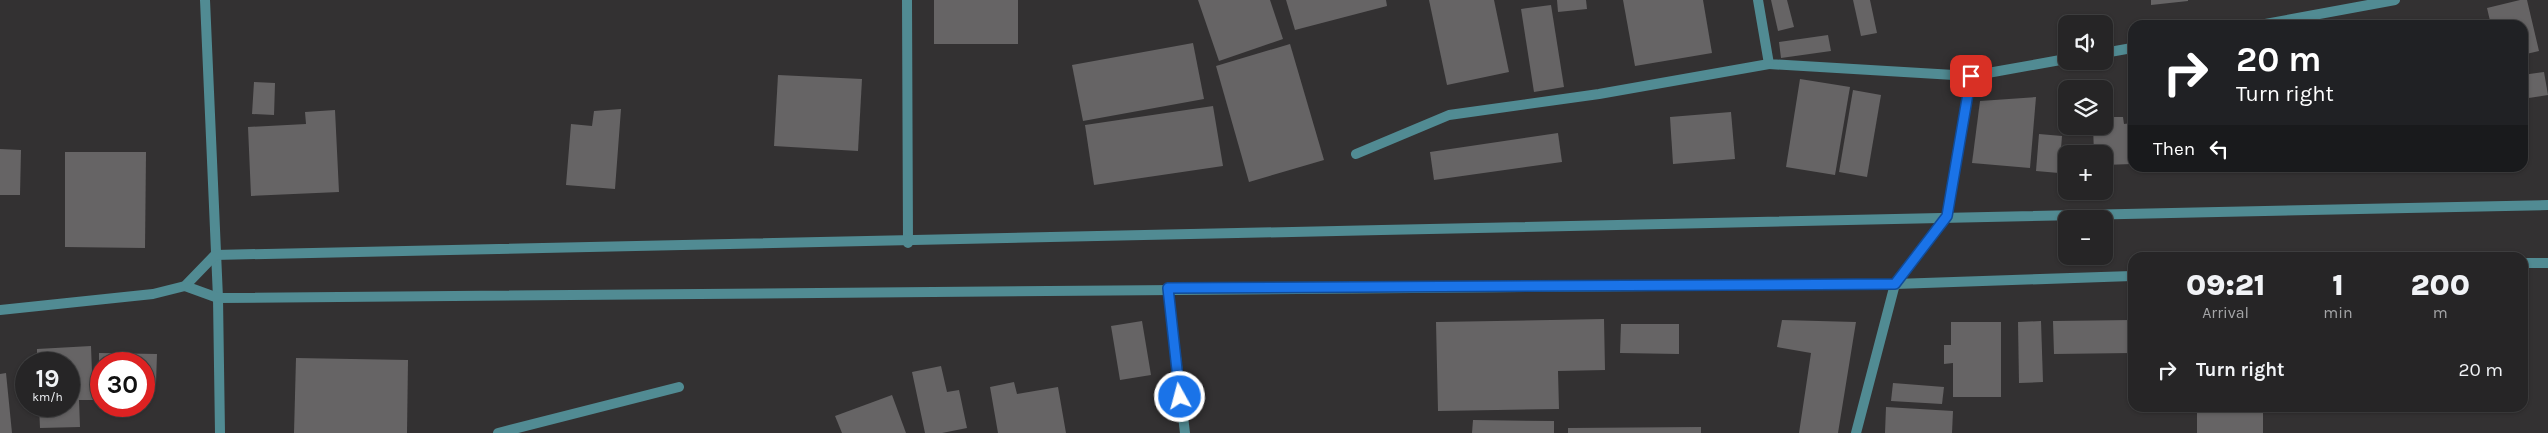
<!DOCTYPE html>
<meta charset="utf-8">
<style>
:root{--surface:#262526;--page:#2e2d2e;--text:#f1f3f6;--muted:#a4a5a7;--line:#424243}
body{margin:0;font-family:Karla,sans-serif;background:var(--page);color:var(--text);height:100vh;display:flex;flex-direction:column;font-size:19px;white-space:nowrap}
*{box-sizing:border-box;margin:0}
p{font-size:16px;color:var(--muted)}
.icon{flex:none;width:28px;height:28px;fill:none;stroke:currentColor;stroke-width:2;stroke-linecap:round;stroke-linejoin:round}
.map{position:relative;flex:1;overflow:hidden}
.details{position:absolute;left:2128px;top:252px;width:400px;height:160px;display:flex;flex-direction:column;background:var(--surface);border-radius:15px;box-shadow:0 1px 4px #0004,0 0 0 1px var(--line)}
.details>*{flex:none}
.guide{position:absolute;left:2128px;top:20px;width:400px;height:152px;border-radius:15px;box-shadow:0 1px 4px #0004,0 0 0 1px var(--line);background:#202124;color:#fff;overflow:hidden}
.buttons{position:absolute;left:2058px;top:15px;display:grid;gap:10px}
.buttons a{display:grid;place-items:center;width:55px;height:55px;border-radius:10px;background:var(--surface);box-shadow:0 1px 4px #0004,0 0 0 1px var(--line);font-size:25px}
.speed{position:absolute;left:15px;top:352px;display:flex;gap:10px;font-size:25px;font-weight:700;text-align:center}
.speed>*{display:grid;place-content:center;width:65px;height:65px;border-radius:50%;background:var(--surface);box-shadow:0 1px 4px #0004,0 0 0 1px var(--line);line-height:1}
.speed small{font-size:12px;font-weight:400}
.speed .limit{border:8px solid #d22;background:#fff;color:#111}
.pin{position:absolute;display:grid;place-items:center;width:42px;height:42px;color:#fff;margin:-21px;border-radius:10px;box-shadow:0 2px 8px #0006}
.me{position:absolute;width:55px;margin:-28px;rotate:353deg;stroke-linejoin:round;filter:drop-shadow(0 0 4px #0008)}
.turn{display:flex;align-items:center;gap:18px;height:105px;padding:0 25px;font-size:22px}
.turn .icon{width:65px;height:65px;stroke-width:2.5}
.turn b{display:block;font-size:35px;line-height:42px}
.then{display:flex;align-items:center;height:48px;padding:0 25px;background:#0003;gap:10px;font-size:19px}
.eta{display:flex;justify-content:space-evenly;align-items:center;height:85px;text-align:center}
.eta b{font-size:30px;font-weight:800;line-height:35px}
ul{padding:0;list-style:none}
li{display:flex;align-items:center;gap:15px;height:65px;padding:0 25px}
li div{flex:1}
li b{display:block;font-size:19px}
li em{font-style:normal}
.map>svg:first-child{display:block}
.building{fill:#666465}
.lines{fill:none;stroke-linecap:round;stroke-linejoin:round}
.street{stroke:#518b93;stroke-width:10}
.route-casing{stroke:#114b97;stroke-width:12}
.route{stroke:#1a73e8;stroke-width:9}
</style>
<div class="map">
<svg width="2548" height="433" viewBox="0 0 2548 433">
<rect width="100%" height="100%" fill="#333132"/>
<!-- building -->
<g class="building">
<rect x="934" y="0" width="84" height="44"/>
<path d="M1198 0H1270L1283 39 1219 61Z"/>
<path d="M1286 0H1386L1387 6 1295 30Z"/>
<path d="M1429 0H1494L1509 72 1447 85Z"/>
<path d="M1557 0H1586L1587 9 1558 12Z"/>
<path d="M1623 0H1703L1712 53 1635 66Z"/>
<path d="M1771 0H1787L1794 27 1778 31Z"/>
<path d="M1853 0H1870L1877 33 1861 36Z"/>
<path d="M2151 0H2188V1L2151 5Z"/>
<path d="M2520 0H2527L2539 51 2522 55V25H2491L2487 8Z"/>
<path d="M1551 5 1564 87 1534 92 1521 9Z"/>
<path d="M1828 35 1831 51 1781 58 1779 42Z"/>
<path d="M1193 43 1204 99 1083 121 1072 65Z"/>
<path d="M1290 44 1324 160 1249 182 1216 66Z"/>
<path d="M2544 72 2548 95 2522 99V75Z"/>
<path d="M778 75 862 79 858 151 774 146Z"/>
<path d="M1800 79 1850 87 1835 175 1786 167Z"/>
<path d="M254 82 275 83 274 115 252 114Z"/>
<path d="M1853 90 1881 95 1867 177 1839 172Z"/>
<path d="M2036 97 2030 168 1972 163 1980 101Z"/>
<path d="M1213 106 1223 166 1094 185 1085 125Z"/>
<path d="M621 109 615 189 566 185 571 124 592 126 594 111Z"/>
<path d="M335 110 339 192 251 196 248 127 306 124 305 112Z"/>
<path d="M1731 112 1735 159 1673 164 1670 117Z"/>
<path d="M2109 117H2123L2124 124 2132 123V164L2104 165V154H2094L2093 126H2104V124L2109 123Z"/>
<path d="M1558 133 1562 162 1434 180 1430 152Z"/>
<path d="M2039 134 2062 136 2059 173 2036 171Z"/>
<path d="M0 149 21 150 20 195H0Z"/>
<path d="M65 152H146L145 248 65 247Z"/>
<path d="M1604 319 1605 370 1558 371 1559 409 1438 411 1436 322Z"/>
<path d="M1782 320 1856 322 1838 433H1799L1811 353 1777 347Z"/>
<path d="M2132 320V353L2054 354 2053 321Z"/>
<path d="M1142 321 1151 375 1120 380 1111 326Z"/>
<path d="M2041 321 2043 382 2019 383 2018 322Z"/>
<path d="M1951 322H2001V397H1953V363L1944 364V345H1951Z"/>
<path d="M1621 324H1679V354L1620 353Z"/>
<path d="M91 346 93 400H79L80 427 40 428 39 406H69V364H37V349Z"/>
<path d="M99 353 157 354 156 384 144 383V364H101V382H99Z"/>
<path d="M296 358 408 360 407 433H294Z"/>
<path d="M941 366 947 392 959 390 967 428 942 433H925L912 372Z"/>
<path d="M6 373 12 433H0V374Z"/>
<path d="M1014 382 1017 394 1058 387 1066 433H998L990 387Z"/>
<path d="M1893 383 1944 387 1942 404 1891 401Z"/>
<path d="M892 395 906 433H842L835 416Z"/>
<path d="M1886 407 1953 411 1952 433H1885Z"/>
<rect x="2197" y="408" width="66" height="25"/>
<path d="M1473 420 1554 421V433H1472Z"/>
<path d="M1701 427V433H1568V428Z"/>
</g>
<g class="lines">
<!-- street -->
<g class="street">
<path d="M205 0 218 298 220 433"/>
<path d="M907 0 908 243"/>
<path d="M1758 0 1769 64 1971 76"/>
<path d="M2260 25 2395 0"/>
<path d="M2104 53 2132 48"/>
<path d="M1356 154 1449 115 1599 94 1769 64"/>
<path d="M2522 263H2548"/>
<path d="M185 286 218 298 1895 284 2132 276"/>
<path d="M1168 289 1185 433"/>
<path d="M0 310 153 294 185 286 215 255C993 241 1770 219 2548 205"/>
<path d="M498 433 679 387"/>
<path d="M1856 433 1895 284 1947 216 1971 76 2066 59"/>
</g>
</g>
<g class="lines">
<!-- route casing -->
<g class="route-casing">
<path id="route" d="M1180 397 1168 288 1895 284 1947 216 1971 76"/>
</g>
<!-- route -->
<use href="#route" class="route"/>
</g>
</svg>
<div class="buttons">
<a><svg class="icon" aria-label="sound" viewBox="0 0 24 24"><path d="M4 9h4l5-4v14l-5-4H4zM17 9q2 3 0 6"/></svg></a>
<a><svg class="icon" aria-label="layers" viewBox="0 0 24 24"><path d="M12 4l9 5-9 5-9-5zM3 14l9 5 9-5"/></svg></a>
<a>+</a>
<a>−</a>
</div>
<div class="speed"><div>19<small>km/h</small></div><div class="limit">30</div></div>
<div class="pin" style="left:1971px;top:76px;background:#d93025"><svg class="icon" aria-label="arrive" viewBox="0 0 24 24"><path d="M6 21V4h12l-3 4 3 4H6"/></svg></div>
<svg class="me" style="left:1180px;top:397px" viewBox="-20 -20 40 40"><circle r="17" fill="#1a73e8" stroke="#fff" stroke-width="3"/><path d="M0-11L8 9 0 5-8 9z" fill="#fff"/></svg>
<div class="guide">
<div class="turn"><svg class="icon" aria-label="right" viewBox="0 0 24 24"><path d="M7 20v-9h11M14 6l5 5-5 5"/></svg><div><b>20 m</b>Turn right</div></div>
<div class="then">Then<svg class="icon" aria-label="left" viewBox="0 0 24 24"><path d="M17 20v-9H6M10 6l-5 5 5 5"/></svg></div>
</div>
<section class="details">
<div class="eta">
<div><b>09:21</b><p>Arrival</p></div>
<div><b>1</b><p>min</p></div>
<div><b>200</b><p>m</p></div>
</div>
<ul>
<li><svg class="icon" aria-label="right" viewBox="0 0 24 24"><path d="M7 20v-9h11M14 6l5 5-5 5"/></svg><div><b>Turn right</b></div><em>20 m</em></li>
</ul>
</section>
</div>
